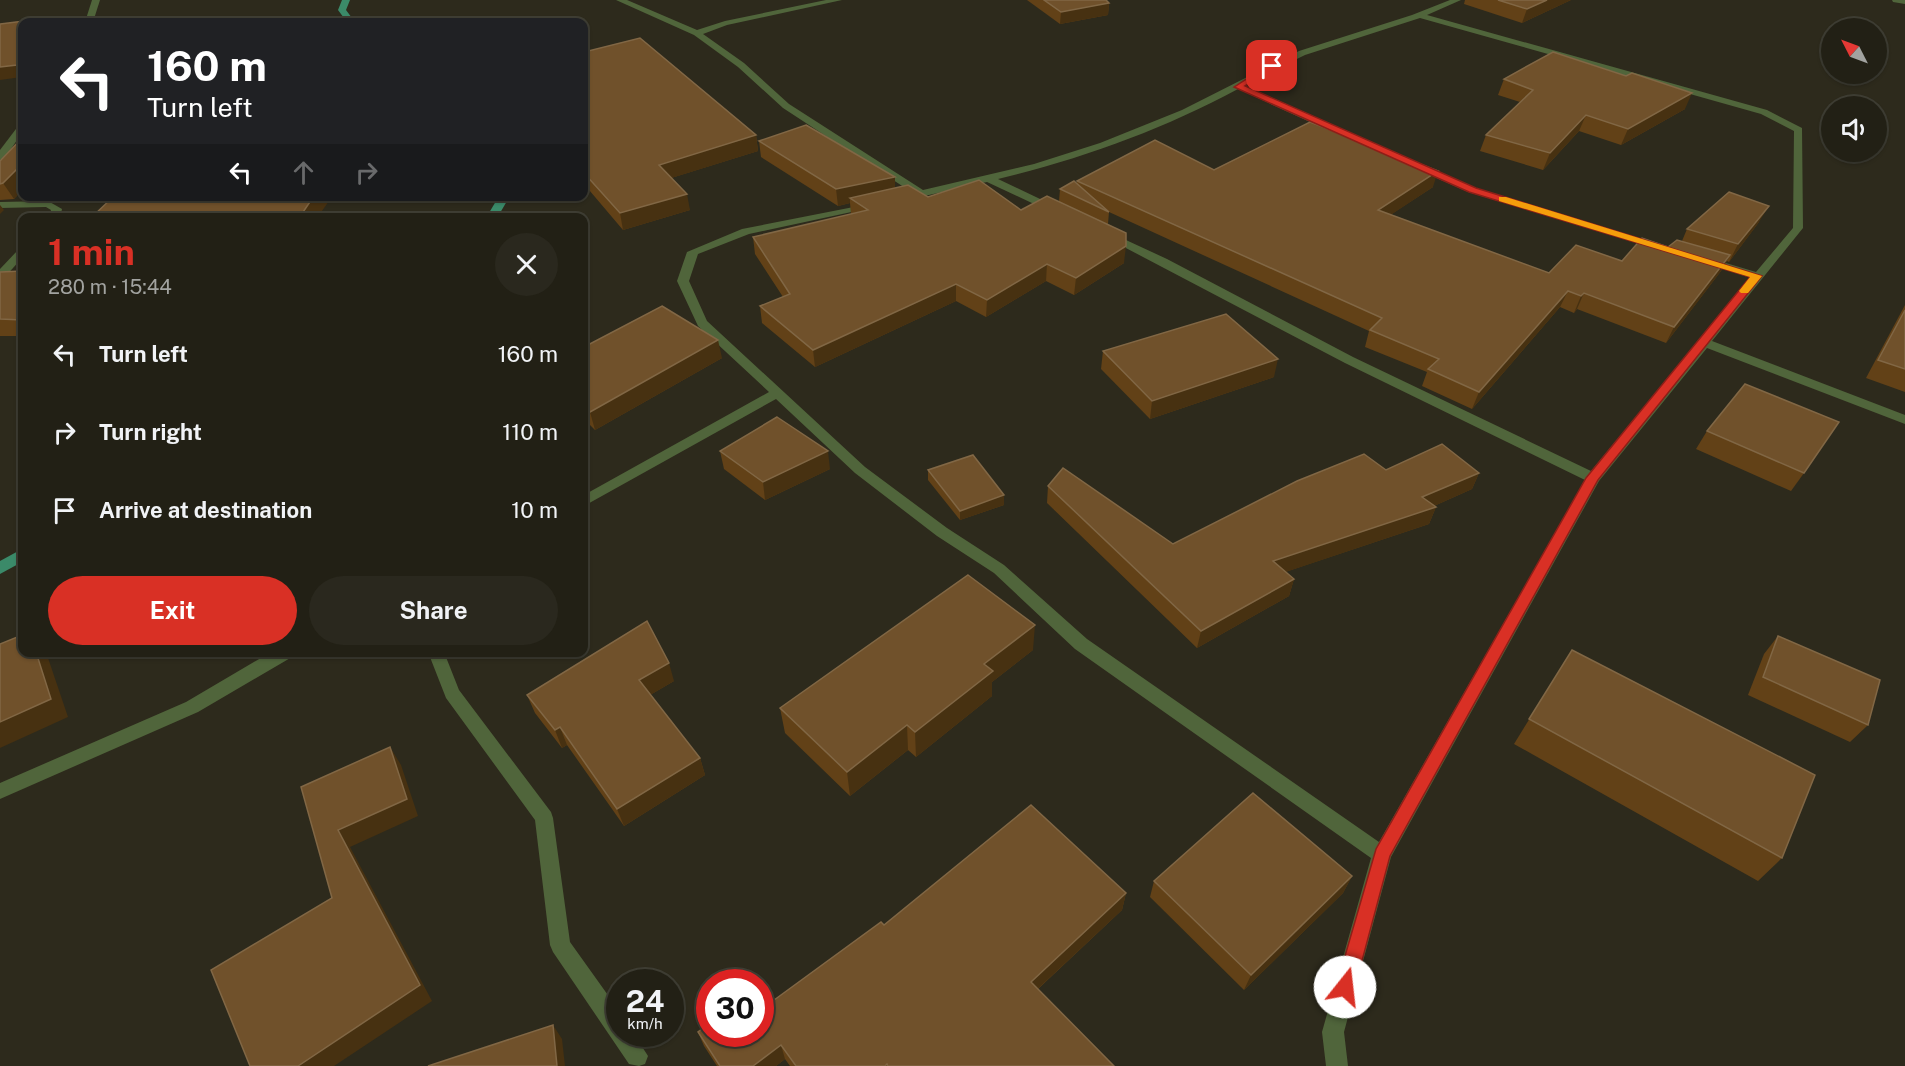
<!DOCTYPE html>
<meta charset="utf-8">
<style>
:root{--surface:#222015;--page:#2a281e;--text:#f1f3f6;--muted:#a2a3a0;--line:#3f3e34;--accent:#d93025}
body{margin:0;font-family:"Public Sans",sans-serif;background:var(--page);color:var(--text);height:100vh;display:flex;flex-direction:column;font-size:22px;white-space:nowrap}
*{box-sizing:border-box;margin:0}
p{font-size:20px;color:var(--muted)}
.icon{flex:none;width:33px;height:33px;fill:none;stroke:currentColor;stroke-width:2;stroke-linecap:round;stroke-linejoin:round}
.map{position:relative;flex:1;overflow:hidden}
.side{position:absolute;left:18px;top:213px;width:570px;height:444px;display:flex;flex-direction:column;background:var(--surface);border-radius:12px;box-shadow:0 2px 4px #0004,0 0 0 2px var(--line)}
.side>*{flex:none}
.guide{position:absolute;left:18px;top:18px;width:570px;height:183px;border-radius:12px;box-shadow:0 2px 4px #0004,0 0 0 2px var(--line);background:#202124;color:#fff;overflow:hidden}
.needle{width:39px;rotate:312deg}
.buttons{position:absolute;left:1821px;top:18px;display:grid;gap:12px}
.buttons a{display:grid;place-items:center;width:66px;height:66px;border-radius:50%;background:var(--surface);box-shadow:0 2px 4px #0004,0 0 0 2px var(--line);font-size:30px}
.speed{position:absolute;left:606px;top:969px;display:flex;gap:12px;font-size:30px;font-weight:700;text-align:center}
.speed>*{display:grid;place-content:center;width:78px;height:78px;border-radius:50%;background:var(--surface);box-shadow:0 2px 4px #0004,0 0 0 2px var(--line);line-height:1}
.speed small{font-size:15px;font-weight:400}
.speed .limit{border:9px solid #d22;background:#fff;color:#111}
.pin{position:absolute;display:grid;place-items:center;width:51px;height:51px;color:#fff;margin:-26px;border-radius:12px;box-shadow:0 3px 9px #0006}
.me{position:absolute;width:66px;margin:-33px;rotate:16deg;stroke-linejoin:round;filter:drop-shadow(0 0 4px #0008)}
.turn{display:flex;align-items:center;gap:21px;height:126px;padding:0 30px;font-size:27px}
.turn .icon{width:78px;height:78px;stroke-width:2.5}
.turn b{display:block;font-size:42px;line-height:51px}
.lanes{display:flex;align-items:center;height:57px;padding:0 30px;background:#0003;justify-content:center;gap:30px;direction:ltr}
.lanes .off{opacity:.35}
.round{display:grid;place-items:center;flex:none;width:63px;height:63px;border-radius:32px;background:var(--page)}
.overview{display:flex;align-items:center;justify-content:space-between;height:102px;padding:0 30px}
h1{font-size:36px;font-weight:700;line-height:45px;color:var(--accent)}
.button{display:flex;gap:12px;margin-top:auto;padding:12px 30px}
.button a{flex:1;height:69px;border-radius:36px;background:var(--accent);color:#fff;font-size:24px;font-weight:700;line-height:69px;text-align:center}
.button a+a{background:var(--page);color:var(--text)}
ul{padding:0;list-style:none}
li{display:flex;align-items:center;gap:18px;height:78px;padding:0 30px}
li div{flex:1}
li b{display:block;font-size:22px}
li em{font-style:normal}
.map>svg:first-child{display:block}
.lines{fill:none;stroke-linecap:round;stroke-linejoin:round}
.stream{fill:#3b8a69;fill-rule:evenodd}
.minor{fill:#50653b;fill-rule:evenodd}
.wall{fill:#624117}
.shaded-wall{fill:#473111}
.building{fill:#70512b;stroke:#816745;stroke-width:1.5}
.route{fill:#d93025;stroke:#8d1f18;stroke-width:1.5}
.slow{fill:#f59e0b}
</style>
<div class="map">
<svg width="1905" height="1066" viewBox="0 0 1905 1066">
<rect width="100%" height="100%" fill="#2d2a1c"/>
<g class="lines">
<!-- stream -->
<g class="stream">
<path d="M342 0H350L346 10 355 22H347L338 10Z"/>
<path d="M499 196H510L497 218H486Z"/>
<path d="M22 549V562L0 574V561Z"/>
</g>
<!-- minor -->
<g class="minor">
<path d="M92 0H100L93 22H85Z"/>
<path d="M616 0H627L697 30 725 21 826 0H842L727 25 703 34 744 63 789 104 923 190 1034 164 1100 143 1182 110 1299 51 1412 15 1450 0H1461L1427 15 1767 110 1802 128 1803 228 1712 341 1905 415V424L1707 348 1599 481 1391 857 1344 1032 1348 1066H1326L1322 1032 1371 858 1075 649 994 573 937 536 855 473 776 399 584 506V495L769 392 698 326 677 281 687 252 742 229 874 203V207L870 208 749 234 698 254 689 281 707 321 865 467 947 528 1004 565 1087 639 1379 842 1585 480 1345 363 1103 236 1109 233 1113 234 1167 259 1353 357 1591 471 1751 278 1701 262V258H1709L1756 272 1793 228 1794 131 1761 114 1420 18 1305 55 1244 85 1388 150V154H1380L1238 89C1162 130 1081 159 998 179L1059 208V212H1051L987 182 902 201 897 198 898 196 913 193 783 108 738 67 694 35Z"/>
<path d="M1892 0H1905V4L1893 2Z"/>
<path d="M22 124V133L4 159 0 160V150L19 125Z"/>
<path d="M1420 164 1476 188 1665 246 1663 248H1655L1468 192 1416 169 1415 167Z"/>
<path d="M48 201 62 209 60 218H49L51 210 46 207 0 208V202Z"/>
<path d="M22 249V258L4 278 0 279V269L18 250Z"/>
<path d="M271 652H294L292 657 198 712 0 799V783L186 702Z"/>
<path d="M428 652H444L459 690 551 812 553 818 570 942 620 1012V1034H634L648 1056 645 1064 639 1066 629 1064 553 952 550 945 535 820 446 698Z"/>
</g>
</g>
<!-- wall -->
<g class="wall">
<path d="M1027 0H1106L1109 3 1108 15 1060 24Z"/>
<path d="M1465 0H1571L1522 23 1464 4Z"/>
<path d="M584 52 756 135 758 151 671 178 690 210 623 230 584 184Z"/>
<path d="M1504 79 1685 109 1621 145 1579 131 1543 170 1480 151 1486 135 1520 102 1498 95Z"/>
<path d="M22 138V190L14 199 0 200V161Z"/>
<path d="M759 141 895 177V188L928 197 1021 210 1059 201 1060 189 1077 183V181L1214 170 1433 187 1390 215 1549 273 1622 261 1668 247 1682 241 1687 229 1759 222 1729 262 1727 261 1721 271 1666 343 1577 309 1574 313 1560 307 1472 409 1422 386 1427 372 1365 347 1369 331 1109 212 1108 224 1124 263 1074 295 1046 281 986 317 956 301 815 367 762 323 760 306 783 297 755 254 753 237 851 214 850 203 838 206 761 157Z"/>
<path d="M22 271V336H0V272Z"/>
<path d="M1905 305V392L1866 378Z"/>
<path d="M584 347 722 358 595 430 584 419Z"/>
<path d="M1103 351 1274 377 1150 419 1101 369Z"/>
<path d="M1707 431 1804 473 1791 491 1696 449Z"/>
<path d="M720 451 830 469 765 500 724 469Z"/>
<path d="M928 470 1004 505 960 520 928 480Z"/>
<path d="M1386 470 1479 473 1472 489 1434 506 1436 507 1429 524 1285 572 1294 579 1289 596 1197 648 1047 503 1048 486 1173 544Z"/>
<path d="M1778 636 1868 725 1850 742 1748 695 1764 654Z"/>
<path d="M1033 650 992 682V696L916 757 908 750 850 796 785 733 780 708Z"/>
<path d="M1572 650 1782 858 1758 881 1514 744Z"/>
<path d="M674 681 650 695 700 758 705 775 624 826 567 745 562 748 535 713 527 695Z"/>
<path d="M1352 876 1343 893 1244 990 1150 897 1154 881Z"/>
<path d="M1126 893 1122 910 1038 989 1114 1066H790L785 1059 776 1066H717L704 1046 698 1032 770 1003Z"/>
</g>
<!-- shaded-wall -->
<g class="shaded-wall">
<path d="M1547 0H1571L1522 23 1527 9Z"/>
<path d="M1109 3 1108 15 1060 24 1061 12Z"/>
<path d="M22 55V77L0 80V67Z"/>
<path d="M1692 93 1685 109 1621 145 1628 129Z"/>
<path d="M1586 115 1579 131 1543 170 1550 153Z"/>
<path d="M756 135 758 151 662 181 659 165Z"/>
<path d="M20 166 22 170V190L14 199 3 183Z"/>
<path d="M1438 171 1433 187 1374 226 1378 210Z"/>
<path d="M895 177V193L850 198V203L838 206 836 189Z"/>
<path d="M687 194 690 210 623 230 620 213Z"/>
<path d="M314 196H327L329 201 317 218H299Z"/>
<path d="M0 205 4 210 0 214Z"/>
<path d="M1769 206 1759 222 1729 262 1738 244Z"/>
<path d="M1126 246 1124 263 1074 295 1076 278Z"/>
<path d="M1730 255 1721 271 1666 343 1674 327Z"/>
<path d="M1047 264 1046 281 986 317 987 300Z"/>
<path d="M956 284V301L815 367 813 350Z"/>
<path d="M1568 291 1560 307 1472 409 1479 392Z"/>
<path d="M1584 293 1577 309 1574 313 1581 296Z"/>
<path d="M718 340 722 358 595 430 590 412Z"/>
<path d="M1278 359 1274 377 1150 419 1152 401Z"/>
<path d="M828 451 830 469 765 500 763 482Z"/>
<path d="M1479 473 1472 489 1416 514 1422 497Z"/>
<path d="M1004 495V505L960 520V511Z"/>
<path d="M1436 507 1429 524 1268 578 1273 561Z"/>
<path d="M1294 579 1289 596 1197 648 1201 631Z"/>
<path d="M1035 625 1033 650 992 682V696L916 757 915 732 984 664Z"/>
<path d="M36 652H46L68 717 0 748V722Z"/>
<path d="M669 663 674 681 645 698 639 680Z"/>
<path d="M907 725 908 750 850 796 847 772Z"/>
<path d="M560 727 567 745 562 748 555 730Z"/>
<path d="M390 747 401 765 418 816 350 847 432 1001 334 1066H298L420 985 338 830Z"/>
<path d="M700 758 705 775 624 826 617 809Z"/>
<path d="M1352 876 1343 893 1244 990 1251 975Z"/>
<path d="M1126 893 1122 910 1029 997 1031 982Z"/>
<path d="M553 1025 562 1039 565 1066H557Z"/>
<path d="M781 1045 785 1059 776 1066H753Z"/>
</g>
<!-- building -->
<g class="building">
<path d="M1044 0H1106L1109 3 1061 12Z"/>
<path d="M1498 0H1547L1527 9Z"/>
<path d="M41 19 39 22H22V55L17 65 0 67V24Z"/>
<path d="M640 38 756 135 659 165 687 194 620 213 584 173V52Z"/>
<path d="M1553 52 1626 76 1632 73 1692 93 1628 129 1586 115 1550 153 1486 135 1533 90 1504 79Z"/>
<path d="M1310 122 1438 171 1378 210 1549 273 1576 245 1622 261 1642 238 1668 247 1677 240 1730 255 1674 327 1584 293 1581 296 1568 291 1479 392 1428 369 1439 359 1370 330 1382 318 1077 181 1155 140 1214 170Z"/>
<path d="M806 125 895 177 836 189 759 141Z"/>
<path d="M22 138V166H20L3 183 0 184V161Z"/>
<path d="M979 180 1021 210 1047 196 1126 233V246L1076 278 1047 264 987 300 956 284 813 350 760 306 790 294 753 237 868 210 850 198 908 185 928 197Z"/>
<path d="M1074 181 1109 212 1060 189Z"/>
<path d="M1729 192 1769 206 1738 244 1687 229Z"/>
<path d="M114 196H314L299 218H91Z"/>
<path d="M22 271V320L0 319V272Z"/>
<path d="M662 306 718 340 590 412 584 406V347Z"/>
<path d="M1905 310V369L1878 360Z"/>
<path d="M1226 314 1278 359 1152 401 1103 351Z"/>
<path d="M1745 384 1839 422 1804 473 1707 431Z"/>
<path d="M777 417 828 451 763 482 720 451Z"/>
<path d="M1442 444 1479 473 1422 497 1436 507 1273 561 1294 579 1201 631 1048 486 1063 468 1173 544 1297 481 1364 454 1386 470Z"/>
<path d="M973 455 1004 495 960 511 928 470Z"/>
<path d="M968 575 1035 625 984 664 993 671 915 732 907 725 847 772 780 708Z"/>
<path d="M647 621 669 663 639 680 700 758 617 809 560 727 555 730 527 695Z"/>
<path d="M22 635V652H36L51 699 0 722V644Z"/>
<path d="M1778 636 1880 680 1868 725 1763 677Z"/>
<path d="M1572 650 1815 775 1782 858 1529 719Z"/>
<path d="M390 747 407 799 338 830 420 985 298 1066H250L211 970 332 898 301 787Z"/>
<path d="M1253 793 1352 876 1251 975 1154 881Z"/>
<path d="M1031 805 1126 893 1031 982 1114 1066H888L887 1064 885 1066H796L781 1045 753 1066H720L698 1032 710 1023V1034H760V988L770 1003 881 922 884 925Z"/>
<path d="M553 1025 557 1066H428Z"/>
</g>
<!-- route -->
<path class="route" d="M1269 64 1276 66 1245 86 1476 188 1762 276 1598 480 1390 856 1355 987 1352 994 1345 997 1339 994 1336 987 1376 849 1586 478 1750 277 1469 192 1234 87Z"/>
<!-- slow -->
<path class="slow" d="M1499 197H1506L1762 276 1748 293H1741L1739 291 1750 277 1499 201Z"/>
</svg>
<div class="buttons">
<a><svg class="needle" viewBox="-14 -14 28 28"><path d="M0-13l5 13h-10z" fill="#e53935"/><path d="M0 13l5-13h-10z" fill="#a2a3a0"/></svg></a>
<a><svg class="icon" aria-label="sound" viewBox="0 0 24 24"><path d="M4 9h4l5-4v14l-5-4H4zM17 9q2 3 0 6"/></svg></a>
</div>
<div class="speed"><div>24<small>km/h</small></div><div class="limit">30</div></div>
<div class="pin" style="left:1272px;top:66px;background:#d93025"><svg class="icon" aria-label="arrive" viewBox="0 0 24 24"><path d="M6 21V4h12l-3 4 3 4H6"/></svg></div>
<svg class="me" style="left:1345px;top:987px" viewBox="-20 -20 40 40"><circle r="19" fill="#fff"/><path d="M0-13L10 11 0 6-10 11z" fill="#d93025"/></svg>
<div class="guide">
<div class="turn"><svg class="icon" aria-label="left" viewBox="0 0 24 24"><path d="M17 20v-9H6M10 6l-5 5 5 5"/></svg><div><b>160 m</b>Turn left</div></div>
<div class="lanes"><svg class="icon" aria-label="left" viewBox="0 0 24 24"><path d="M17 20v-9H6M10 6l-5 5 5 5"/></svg><svg class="icon off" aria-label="ahead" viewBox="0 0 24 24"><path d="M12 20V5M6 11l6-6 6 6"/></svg><svg class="icon off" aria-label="right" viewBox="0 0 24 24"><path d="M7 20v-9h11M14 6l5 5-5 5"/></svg></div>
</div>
<section class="side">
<div class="overview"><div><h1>1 min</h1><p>280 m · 15:44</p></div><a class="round"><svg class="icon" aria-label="close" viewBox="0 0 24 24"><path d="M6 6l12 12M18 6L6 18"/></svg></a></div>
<ul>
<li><svg class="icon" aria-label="left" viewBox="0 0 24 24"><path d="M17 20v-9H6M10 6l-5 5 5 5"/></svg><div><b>Turn left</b></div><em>160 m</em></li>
<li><svg class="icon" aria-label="right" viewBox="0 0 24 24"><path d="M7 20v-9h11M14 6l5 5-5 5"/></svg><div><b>Turn right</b></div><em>110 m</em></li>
<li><svg class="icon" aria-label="arrive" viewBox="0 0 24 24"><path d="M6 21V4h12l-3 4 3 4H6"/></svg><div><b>Arrive at destination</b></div><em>10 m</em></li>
</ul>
<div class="button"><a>Exit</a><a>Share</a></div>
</section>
</div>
